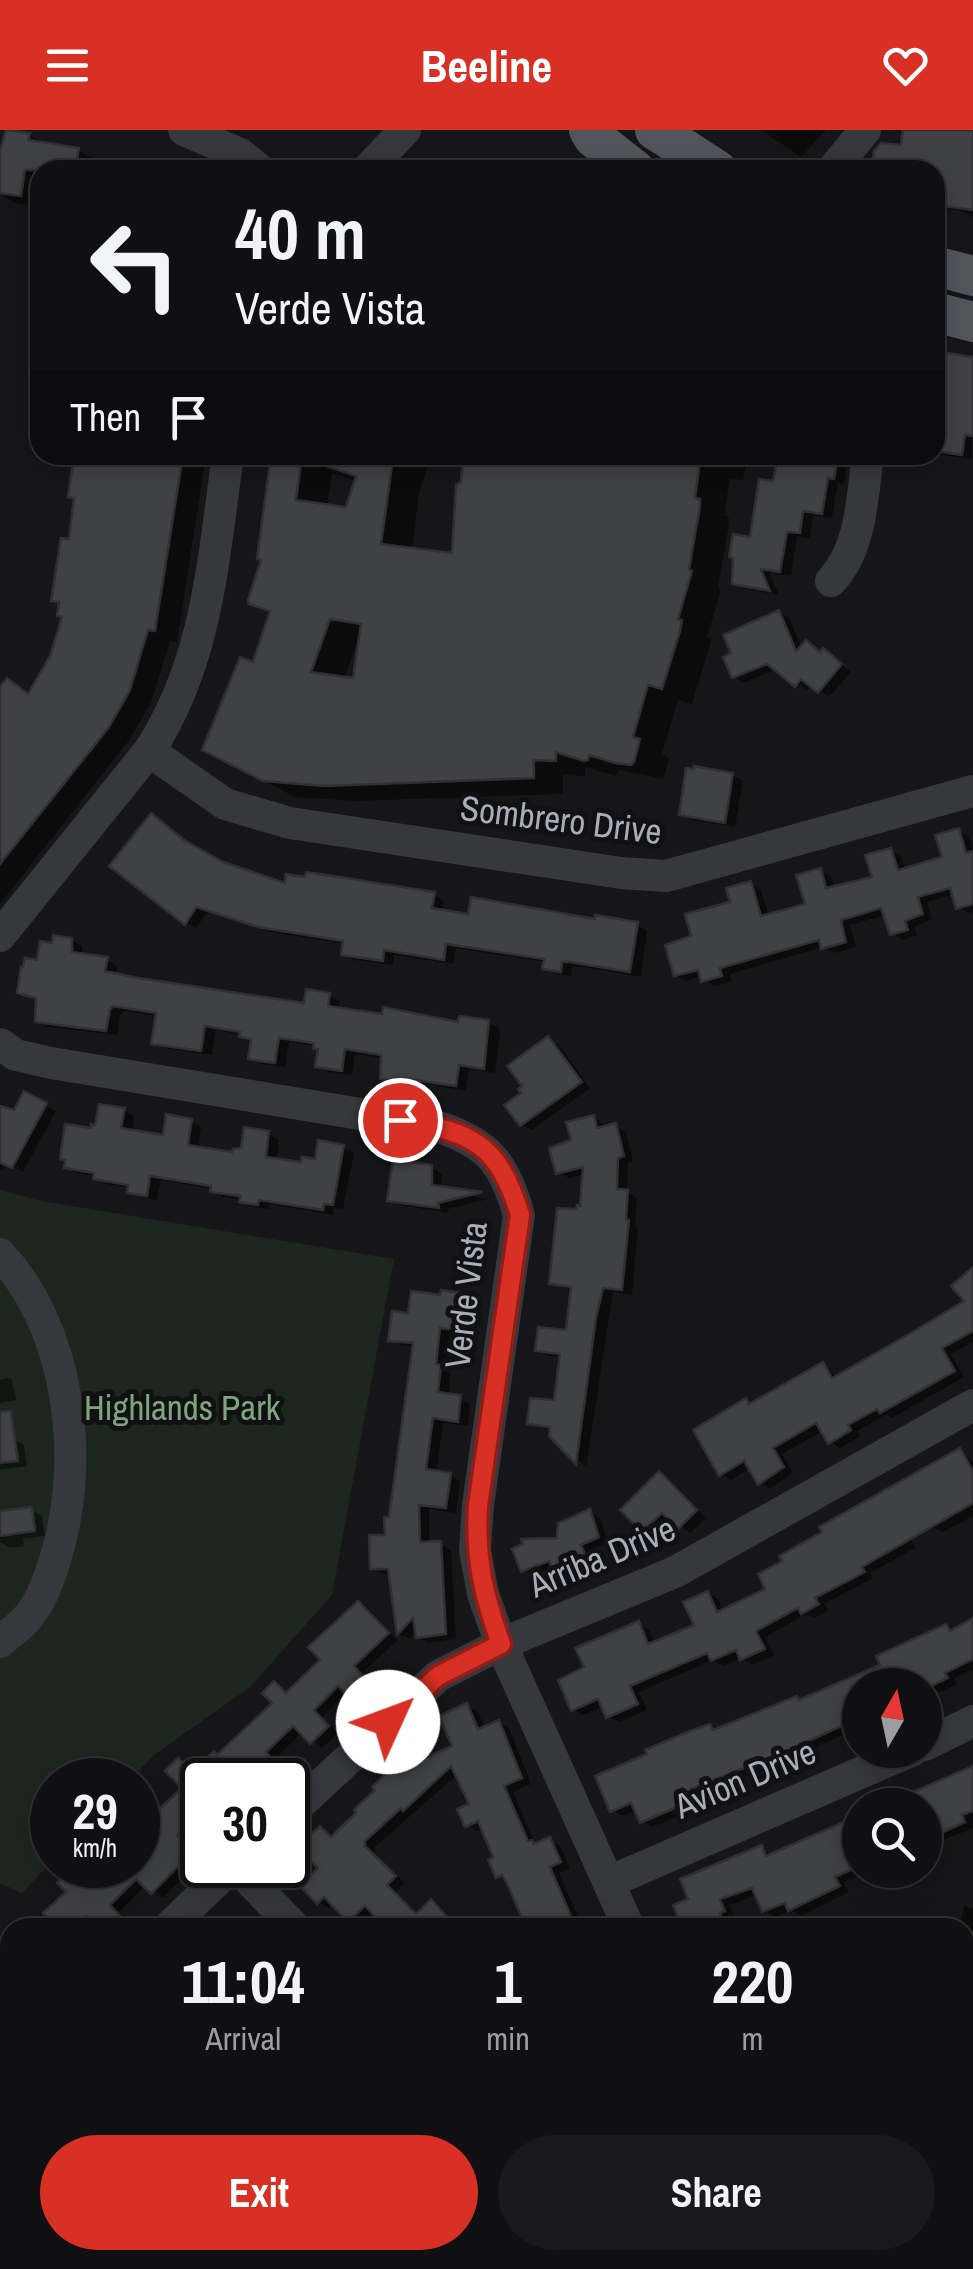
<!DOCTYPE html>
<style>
:root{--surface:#101012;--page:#19191b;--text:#f1f3f6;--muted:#9c9d9f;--line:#303032;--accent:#d93025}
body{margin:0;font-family:"Archivo Narrow",sans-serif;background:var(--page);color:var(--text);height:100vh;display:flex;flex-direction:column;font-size:38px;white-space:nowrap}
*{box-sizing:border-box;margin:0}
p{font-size:32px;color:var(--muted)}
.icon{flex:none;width:55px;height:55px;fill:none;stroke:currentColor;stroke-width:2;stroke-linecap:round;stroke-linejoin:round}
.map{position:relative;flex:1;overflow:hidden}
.details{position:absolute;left:0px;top:1788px;width:975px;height:352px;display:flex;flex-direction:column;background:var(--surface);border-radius:30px 30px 0 0;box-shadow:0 5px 25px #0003,0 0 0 2px var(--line)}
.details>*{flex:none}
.top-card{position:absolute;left:30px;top:30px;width:915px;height:305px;border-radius:30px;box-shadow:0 5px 25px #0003,0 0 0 2px var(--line);background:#101012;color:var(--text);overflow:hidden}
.needle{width:65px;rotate:9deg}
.tools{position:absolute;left:842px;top:1538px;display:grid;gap:20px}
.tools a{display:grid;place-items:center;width:100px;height:100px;border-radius:50%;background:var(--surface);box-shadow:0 5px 25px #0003,0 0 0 2px var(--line);font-size:50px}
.speed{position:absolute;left:30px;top:1628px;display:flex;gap:20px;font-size:50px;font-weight:700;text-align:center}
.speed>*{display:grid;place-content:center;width:130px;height:130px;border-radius:50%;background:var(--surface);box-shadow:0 5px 25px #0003,0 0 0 2px var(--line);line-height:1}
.speed small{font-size:25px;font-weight:400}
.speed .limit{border:5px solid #111;border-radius:15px;background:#fff;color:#111}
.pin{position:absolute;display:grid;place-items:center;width:85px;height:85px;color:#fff;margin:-42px;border:5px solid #fff;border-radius:50%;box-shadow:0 2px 10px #0007}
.me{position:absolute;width:110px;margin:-55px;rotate:47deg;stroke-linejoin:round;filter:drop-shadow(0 0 8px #0008)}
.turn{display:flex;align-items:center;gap:35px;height:210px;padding:0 40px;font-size:45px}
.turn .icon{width:130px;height:130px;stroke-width:2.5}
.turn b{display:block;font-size:70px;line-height:85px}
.then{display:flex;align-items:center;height:95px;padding:0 40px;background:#0003;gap:20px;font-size:38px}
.eta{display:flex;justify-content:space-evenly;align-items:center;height:170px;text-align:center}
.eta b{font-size:60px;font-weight:700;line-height:70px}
.button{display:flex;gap:20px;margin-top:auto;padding:20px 40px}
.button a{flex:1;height:115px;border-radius:60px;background:var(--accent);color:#fff;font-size:40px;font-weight:700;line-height:115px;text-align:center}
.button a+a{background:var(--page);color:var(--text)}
header{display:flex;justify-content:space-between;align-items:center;height:130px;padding:0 40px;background:var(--accent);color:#fff;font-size:45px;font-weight:700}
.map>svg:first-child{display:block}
.green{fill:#1d261e}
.shadow{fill:#0007;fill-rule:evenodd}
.building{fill:#404145;stroke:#303034;stroke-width:2.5;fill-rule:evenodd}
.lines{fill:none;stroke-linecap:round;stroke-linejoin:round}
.minor{stroke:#36383d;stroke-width:32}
.major{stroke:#52555c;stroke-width:40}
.route-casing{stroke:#8d1f18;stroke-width:25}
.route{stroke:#d93025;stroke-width:18}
.labels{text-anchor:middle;stroke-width:10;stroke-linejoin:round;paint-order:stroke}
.street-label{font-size:35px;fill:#a7aeb9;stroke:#111113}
.park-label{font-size:35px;fill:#7ea57d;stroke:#111113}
</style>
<header><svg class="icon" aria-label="menu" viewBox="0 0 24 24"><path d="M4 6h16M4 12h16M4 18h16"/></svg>Beeline<svg class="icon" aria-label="heart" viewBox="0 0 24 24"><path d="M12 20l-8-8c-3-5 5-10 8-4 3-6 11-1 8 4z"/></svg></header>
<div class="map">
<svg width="973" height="2139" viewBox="0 0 973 2139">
<rect width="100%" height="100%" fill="#161618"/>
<!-- green -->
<path class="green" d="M0 1060 41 1071 394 1129 332 1465 250 1557 154 1625 130 1650H52V1731L22 1763 0 1753Z"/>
<!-- shadow -->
<g class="shadow">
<path d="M761 0H826L801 27Z"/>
<path d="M905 0H973V87L963 81 935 77V40H874L903 18Z"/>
<path d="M30 5 47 15 78 20 100 33 99 40H40V77L15 73 0 64V22Z"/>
<path d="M935 224 973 230 972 329 935 324Z"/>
<path d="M76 325H206L177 512 170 511 151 573 130 609 0 774V561L8 551 31 565 53 527 64 488 61 474 54 470 71 412 77 369Z"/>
<path d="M273 325H432L419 363 412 420 454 426 465 325H748L743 350 730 349 724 385 729 388V394L718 458 721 460 707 507 711 509 709 518 692 574 678 570 662 624 669 628 663 649 619 640 616 646 585 637V646L563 645V664L355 671 295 667 235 636 254 535 271 484 251 472 264 430ZM332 343 357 352 348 380 327 377ZM359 507 355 550 344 549Z"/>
<path d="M781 325H848L844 354 838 353 832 388 813 385 810 408 797 406 791 446 769 443 779 465 745 459 735 453 775 354Z"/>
<path d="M778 482 789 488 802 518 806 513 834 527 851 542 829 567 812 554 806 560 777 539 744 553 734 547Z"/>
<path d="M732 645 743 651 735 697 692 690 682 684Z"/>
<path d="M959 701 969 707 973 720V782L969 783 958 777 952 765 927 772 932 789 914 797 917 805 903 810 892 803 886 785 850 795 856 817 834 823 823 817 730 844 731 851 714 856 702 846 686 851 676 845 694 807 751 754 761 760 769 787 808 776 820 740 831 746 834 758 875 749 890 720 901 726 905 740 945 729Z"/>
<path d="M194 719 222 734 287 756 434 765 444 771 442 782 470 787 637 795 647 801 641 847 583 837H572L571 846 555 843 545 837 546 832 456 818 454 834 394 825 393 835 354 830 344 824 345 814 271 802 208 781 196 798 186 793Z"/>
<path d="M71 810 82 816V826L107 830 117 836 116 846 306 876 329 865 340 871 338 880 460 895 488 892 499 898 500 906 495 943 469 939 466 961 418 953 417 958 393 954 383 948V928L355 924 352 945 328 942 318 936 320 920 316 916 289 912 285 937 261 934 251 928 253 913 242 905 216 900 212 925 164 918 154 912 158 886 125 881 120 885 117 905 48 897 38 891V869L20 861 54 816Z"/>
<path d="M549 909 559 915 590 958 532 1000 521 994 525 964Z"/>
<path d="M25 965 56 981 23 1042 6 1034 3 1040 0 1039V975L16 983Z"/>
<path d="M124 980 134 986 132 1002 165 1008 191 991 201 997 198 1019 235 1025 268 1004 279 1010 276 1031 303 1035 318 1032 343 1017 354 1023 343 1079 334 1078 333 1085 269 1074V1079L252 1077 242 1070 223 1067 213 1059 161 1050 157 1070 140 1067 130 1061V1058L106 1054 96 1046 77 1043 67 1037 93 1001Z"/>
<path d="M594 987 604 994 605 998 615 996 626 1002 633 1031 628 1033 627 1062 637 1068 635 1096 638 1098 632 1165 613 1162 586 1337 552 1305V1300L529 1292 556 1273 562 1227 548 1226 538 1220 568 1203 573 1160 551 1153 582 1078 585 1044 569 1048 558 1042 574 1012Z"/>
<path d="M431 1037 442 1044 441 1059 488 1069 448 1079V1083L400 1075 389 1069Z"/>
<path d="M973 1137V1212L951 1224 964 1247 892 1288 887 1284 857 1301 860 1306 840 1318 830 1312 823 1301 782 1324 793 1343 770 1359 760 1353 751 1338 731 1350 720 1344 746 1271 752 1275 823 1235 837 1247 968 1171 956 1152Z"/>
<path d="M467 1166 478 1172 475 1193H469L468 1204 450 1202 446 1240 451 1243 448 1266 470 1273 468 1296 443 1293 436 1343 450 1345 460 1351 456 1383 429 1379V1414H440L451 1420 456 1509 429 1513 418 1507 417 1500 409 1509 399 1504 391 1444H383L373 1438 388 1407 415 1217 401 1216 391 1210 410 1185 443 1168Z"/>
<path d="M7 1248 12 1250 16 1270 0 1273V1250Z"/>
<path d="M14 1309 24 1315 27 1336 0 1340V1311Z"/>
<path d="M960 1321 973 1332V1386L943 1402 900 1387 915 1418 870 1443 873 1448 824 1474 828 1480 814 1488 806 1484 765 1507 774 1525 753 1535 741 1528 723 1536 713 1530 639 1562 647 1580 619 1592 608 1586 604 1576 583 1585 573 1579 587 1539 638 1494 649 1500 655 1514 697 1496 708 1463 718 1469 723 1481 768 1461Z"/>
<path d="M659 1344 669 1350 706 1388 690 1403 672 1389 654 1406 644 1400Z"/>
<path d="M31 1380 42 1386 45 1406 23 1409 24 1416 10 1418 0 1412V1385Z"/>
<path d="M590 1382 600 1388 608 1413 590 1420 600 1443 570 1456 559 1450 554 1438 534 1447 523 1441 526 1415 560 1410Z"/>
<path d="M358 1474 398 1510 362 1543 381 1562 365 1577 347 1563 322 1587 338 1603 322 1618 302 1602 275 1629 292 1647 288 1651 202 1650V1694L185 1712 201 1729 163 1768 146 1755 119 1782 130 1794 126 1798H100L96 1793 90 1798H60L81 1746 93 1735H138V1672L156 1685 185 1658 179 1631 195 1643 219 1627 276 1573 275 1554 288 1564 324 1530Z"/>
<path d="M973 1491V1540L954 1548 957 1554 940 1562 930 1556 910 1514 946 1496 955 1501Z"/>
<path d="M882 1537 898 1555H860V1597L804 1623 807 1631 787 1640 777 1634 700 1665 705 1675 652 1697 642 1691 637 1680 623 1686 612 1680 710 1597 716 1601 802 1572Z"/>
<path d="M467 1576 478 1582 485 1599 499 1592 509 1598 531 1654 513 1662 536 1716 550 1710 560 1716 570 1738 559 1743 583 1798H529L510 1753 498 1746 497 1729 484 1698 477 1701 467 1695 472 1676 458 1644 375 1717V1724L405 1753 396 1762 418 1785 432 1772 459 1798H389L374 1782 360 1796 334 1773 329 1778 319 1772 321 1699 334 1708 412 1622 425 1631 455 1617Z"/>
<path d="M973 1639V1698L925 1718V1675H908Z"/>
<path d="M860 1678V1740H873L844 1752 849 1762 801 1786 791 1780 775 1787 764 1780 758 1765 729 1775 734 1787 729 1789 733 1796 685 1798 692 1770 761 1718 772 1724 851 1692 847 1684Z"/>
<path d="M890 1740H912V1741L900 1746Z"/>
<path d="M964 1776 973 1779V1845L965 1842V1798H899L900 1792 959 1797Z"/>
<path d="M0 1806 10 1812V1876L0 1871Z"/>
<path d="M0 1986 7 1990 0 2002Z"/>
<path d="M973 2001V2066L965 2071V2005Z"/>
<path d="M20 2130H71L66 2139H12Z"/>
<path d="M413 2130H493L490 2139 470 2134 468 2139H409Z"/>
<path d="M557 2130H602L611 2139H566Z"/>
<path d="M677 2130H707L711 2139H681Z"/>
<path d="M829 2130H875L859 2139H834Z"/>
</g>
<!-- building -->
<g class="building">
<path d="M6 0 30 3 29 10 79 18 75 40H25L21 66 0 63V20Z"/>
<path d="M903 0H973V80L935 75V40H871L874 21 881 13 901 15Z"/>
<path d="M935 221 973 227V306L965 305 962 325 935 321Z"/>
<path d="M74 325H183L155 501 148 500 130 560 109 597 0 734V557L7 548 28 564 50 526 62 487 57 486 59 472 51 471 61 408 69 409 74 368 68 367Z"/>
<path d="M271 325H302L296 370 346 377 356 346 303 328V325H358L392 336 381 414 452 423 456 355 461 352 464 325H701L695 368 700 369V376L689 440 692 441 678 489 682 490 680 501 662 559 648 555 633 607 640 609 634 632 631 635 615 633 589 625 588 630 584 631 556 622V631L534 630V648L324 656 263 651 202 620 240 527 253 532 270 481 249 474 248 470 261 430 257 429ZM330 489 361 494 353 548 311 542Z"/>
<path d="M778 325H838L834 349 828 348 822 384 803 381 800 403 787 402 780 442 761 439 770 461 732 454 733 428 729 427 733 404 750 407 759 349 773 351Z"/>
<path d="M779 480 796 521 806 510 820 522 823 518 842 534 818 563 801 549 795 557 767 534 732 548 723 527 731 523 723 505Z"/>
<path d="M694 636 733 643 725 693 679 685 686 638 694 639Z"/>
<path d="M151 683 184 710 223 732 285 753 286 744 305 747 306 742 435 762 432 778 468 784 471 767 595 789V785L638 792 630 842 570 832H562L561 842 542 839 544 829 446 814 444 830 384 820 383 831 341 825 343 811 258 797 196 777 185 795 109 736Z"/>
<path d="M959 698 966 723 973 721V774L956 779 950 758 918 767 923 784 905 791 908 800 890 805 881 778 841 790 846 812 821 819 819 810 720 838 722 846 701 852 698 840 674 846 665 815 691 806 685 784 730 772 726 758 751 751 761 786 805 774 796 745 821 738 826 758 872 747 865 725 891 718 898 740 942 727 935 705Z"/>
<path d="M53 805 72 808V822L108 827 105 841 139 848 304 873 306 859 330 863 328 876 382 884 383 877 458 892 459 886 489 890 484 939 459 935 456 956 407 949V954L380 949 381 925 345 919 342 941 315 937 318 919H313L314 913 279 908 275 933 248 929 251 909 239 907 240 902 205 896 201 921 151 914 156 883 113 876 110 880 106 901 35 892 36 868 17 863 21 837H23L25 828 37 830 40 811 52 813Z"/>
<path d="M548 906 582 952 520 996 504 975 521 963 518 959 522 956 507 936Z"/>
<path d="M24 961 47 973 12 1038 0 1033V976L14 980Z"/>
<path d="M99 974 125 978 121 998 163 1005 166 984 192 989 188 1015 232 1022 233 1019 241 1018 244 997 269 1001 266 1027 301 1032 302 1027 315 1029 318 1010 344 1015 333 1075 324 1074 323 1080 259 1070 258 1075 239 1072 240 1066 210 1062 211 1056 150 1046 147 1066 127 1063 128 1055 93 1049 94 1043 64 1038 65 1030 60 1029 65 994 91 998V994L95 995Z"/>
<path d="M594 985 597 998 616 993 624 1026 618 1028 617 1059 628 1060 626 1089 629 1090 622 1160 603 1158 596 1188 576 1334 549 1306 550 1297 527 1294 530 1268 554 1270 560 1224 535 1221 538 1197 566 1200 571 1157 549 1154 557 1078 576 1079 577 1075 580 1076 583 1037 556 1044 549 1018 571 1010 566 992Z"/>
<path d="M393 1029 432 1035V1055L482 1062 438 1073 439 1078 387 1071Z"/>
<path d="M973 1137V1201L942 1218 955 1241 880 1283 877 1279 848 1295 851 1300 828 1314 816 1293 773 1318 784 1337 758 1355 744 1331 719 1346 693 1300 746 1268 749 1274 823 1232 832 1248 906 1206 964 1171 951 1156Z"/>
<path d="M441 1160 468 1164 465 1189 459 1188 457 1200 440 1198 436 1234 441 1235 438 1262 461 1265 458 1292 433 1288 426 1339 451 1343 446 1378 419 1375 420 1412 441 1411 446 1504 416 1508 413 1488 397 1505 388 1439H370L369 1405H385L384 1387H389L413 1213 388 1211 392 1181 408 1183 411 1161 440 1165Z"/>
<path d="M11 1281 18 1331 0 1333V1282Z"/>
<path d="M960 1318 973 1341V1373L862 1437 865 1442 815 1468 819 1474 801 1484 798 1478 756 1501 765 1519 740 1530 736 1520 711 1531 707 1523 630 1556 638 1574 606 1588 598 1569 571 1581 558 1550 584 1537 575 1518 639 1491 648 1514 694 1495 683 1472 708 1461 717 1482 765 1459 758 1444 782 1431 779 1426 822 1402 819 1397Z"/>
<path d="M659 1341 697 1380 678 1399 662 1383 642 1402 620 1380Z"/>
<path d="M32 1377 35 1401 0 1406V1381Z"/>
<path d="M590 1379 599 1407 581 1415 591 1437 557 1451 549 1431 521 1442 512 1419 523 1414 521 1409 557 1408 558 1393Z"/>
<path d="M358 1471 389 1503 354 1536 372 1555 353 1573 338 1556 314 1580 329 1596 310 1614 293 1596 266 1622 283 1640 272 1650H202V1678L177 1705 192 1722 151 1764 136 1749 110 1775 121 1787 110 1798H97L86 1786 74 1798H57L43 1783 66 1762 57 1753 73 1738 79 1744 89 1735H138V1666L154 1684 182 1658 165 1641 178 1628 192 1642 214 1621 217 1625 272 1573 262 1563 274 1551 286 1563 320 1530 308 1517Z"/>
<path d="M973 1488V1529L945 1543 948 1548 933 1555H860V1582L844 1589 846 1594 795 1617 798 1626 775 1636 771 1627 691 1659 696 1669 640 1693 631 1673 610 1682 595 1646 647 1624 645 1620 688 1602 710 1594 713 1600 797 1566 799 1570 880 1535 876 1526 946 1494 950 1501Z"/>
<path d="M467 1573 478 1599 499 1590 522 1648 504 1656 528 1711 532 1710 534 1714 550 1707 561 1732 550 1737 573 1791 557 1798H526L507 1753 502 1745 496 1748 488 1730 493 1727 478 1691 465 1697 457 1679 469 1674 451 1636 403 1681 401 1678 365 1711V1716L396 1746 387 1755 416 1784 431 1769 457 1798H386L365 1776 348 1792 324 1767 317 1774 300 1756 318 1738 298 1717 320 1696 331 1707 356 1683 354 1680 375 1660 372 1657 412 1619 421 1630 452 1616 439 1586Z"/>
<path d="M973 1636V1681L962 1685 965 1692 941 1703 925 1708V1675H883Z"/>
<path d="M860 1685V1736L835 1747 840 1756 788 1781 785 1773 762 1782 752 1758 720 1769 725 1781 720 1783 726 1798H682L673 1775 688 1769 680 1749 762 1715 766 1726Z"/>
</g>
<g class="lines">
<!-- minor -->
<g class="minor">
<path d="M184 0 240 24 260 40"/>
<path d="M835 37 865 0"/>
<path d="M367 40 405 0"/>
<path d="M831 451C862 418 862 367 868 325"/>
<path d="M149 621 225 674 290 693 621 743 666 746 973 661"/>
<path d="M0 806 149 621C208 531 213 429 228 325"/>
<path d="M0 914 16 925 51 933 439 997C490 1014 504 1034 519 1085L478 1375 475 1420 483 1464 501 1514 629 1798"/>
<path d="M0 1124C70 1200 85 1327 57 1423 51 1444 43 1469 29 1486 21 1496 9 1504 0 1512"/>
<path d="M925 1615 973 1591"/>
<path d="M288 1685 438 1546 501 1514 675 1442 973 1275"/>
<path d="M235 1735 295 1798"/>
<path d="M609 1752 913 1620"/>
<path d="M168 1798 233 1735"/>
<path d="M965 1897 973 1899"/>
<path d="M0 1916 10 1921"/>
<path d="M965 1934 973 1936"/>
<path d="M0 2057 10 2037"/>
<path d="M773 2130 777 2139"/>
</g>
<!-- major -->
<g class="major">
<path d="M589 0 593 7 635 40"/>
<path d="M655 0 717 40"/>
<path d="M935 136 973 146"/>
<path d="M935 182 973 192"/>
</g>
</g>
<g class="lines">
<!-- route casing -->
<g class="route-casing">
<path id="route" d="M388 1592 438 1546 501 1514C483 1463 475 1429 478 1376L520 1085C498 1013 472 1002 400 990"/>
</g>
<!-- route -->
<use href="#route" class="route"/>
</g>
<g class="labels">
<!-- street labels -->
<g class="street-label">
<text transform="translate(561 690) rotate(7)" y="12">Sombrero Drive</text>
<text transform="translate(466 1165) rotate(-83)" y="12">Verde Vista</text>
<text transform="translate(602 1427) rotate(-23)" y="12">Arriba Drive</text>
<text transform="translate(745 1649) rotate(-23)" y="12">Avion Drive</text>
</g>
<!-- park labels -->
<g class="park-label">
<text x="182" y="1290">Highlands Park</text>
</g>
</g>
</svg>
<div class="tools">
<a><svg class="needle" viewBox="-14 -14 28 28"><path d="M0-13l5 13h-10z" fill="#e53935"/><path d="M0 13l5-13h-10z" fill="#9c9d9f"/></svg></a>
<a><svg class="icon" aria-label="search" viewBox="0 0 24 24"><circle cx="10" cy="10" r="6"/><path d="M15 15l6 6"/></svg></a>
</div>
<div class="speed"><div>29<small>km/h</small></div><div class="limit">30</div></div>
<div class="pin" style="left:400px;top:990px;background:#d93025"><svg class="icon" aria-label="arrive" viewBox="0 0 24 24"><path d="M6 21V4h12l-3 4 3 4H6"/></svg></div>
<svg class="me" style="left:388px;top:1592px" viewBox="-20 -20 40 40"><circle r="19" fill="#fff"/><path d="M0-13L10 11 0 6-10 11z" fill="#d93025"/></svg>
<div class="top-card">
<div class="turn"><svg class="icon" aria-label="left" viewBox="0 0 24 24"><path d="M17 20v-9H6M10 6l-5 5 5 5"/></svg><div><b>40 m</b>Verde Vista</div></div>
<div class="then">Then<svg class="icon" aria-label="arrive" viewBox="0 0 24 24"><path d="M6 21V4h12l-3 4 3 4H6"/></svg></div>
</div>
<section class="details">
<div class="eta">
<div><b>11:04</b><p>Arrival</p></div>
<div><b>1</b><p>min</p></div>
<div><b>220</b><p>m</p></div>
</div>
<div class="button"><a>Exit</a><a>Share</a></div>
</section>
</div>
